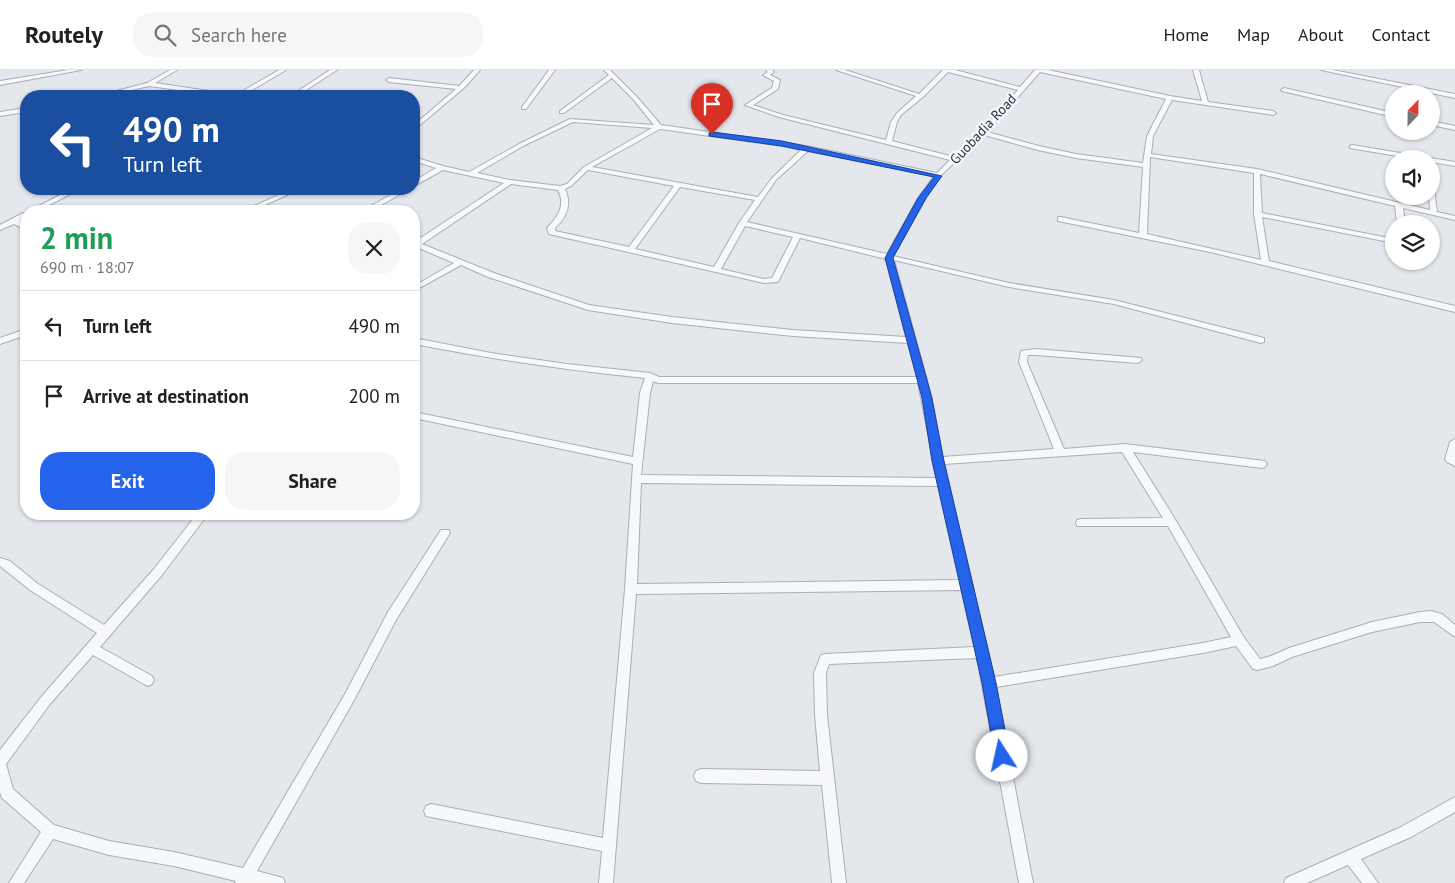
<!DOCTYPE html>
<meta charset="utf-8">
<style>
:root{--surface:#fff;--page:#f6f6f6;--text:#202124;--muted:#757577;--line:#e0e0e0;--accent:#2563eb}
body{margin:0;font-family:"PT Sans",sans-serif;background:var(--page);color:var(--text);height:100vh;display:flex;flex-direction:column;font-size:19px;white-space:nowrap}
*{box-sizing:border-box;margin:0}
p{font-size:16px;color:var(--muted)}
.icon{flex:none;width:28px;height:28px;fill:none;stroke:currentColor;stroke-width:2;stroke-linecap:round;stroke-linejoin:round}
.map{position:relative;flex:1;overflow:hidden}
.sheet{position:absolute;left:20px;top:135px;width:400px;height:315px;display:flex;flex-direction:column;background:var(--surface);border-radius:20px;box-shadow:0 1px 4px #0004}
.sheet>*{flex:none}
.banner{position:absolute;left:20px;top:20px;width:400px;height:105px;border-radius:20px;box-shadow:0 1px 4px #0004;background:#1a4fa0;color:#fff;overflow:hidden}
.needle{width:32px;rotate:22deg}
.tools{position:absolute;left:1385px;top:15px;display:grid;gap:10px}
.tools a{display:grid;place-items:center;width:55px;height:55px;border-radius:50%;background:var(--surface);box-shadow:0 1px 4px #0004;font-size:25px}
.pin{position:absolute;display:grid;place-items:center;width:42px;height:42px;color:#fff;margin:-51px -21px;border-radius:50% 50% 50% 0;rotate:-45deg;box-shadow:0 0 5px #0007}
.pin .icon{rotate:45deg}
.me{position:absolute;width:55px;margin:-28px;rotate:350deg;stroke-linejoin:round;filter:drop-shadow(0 0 4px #0008)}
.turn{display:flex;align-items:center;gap:18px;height:105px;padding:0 20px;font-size:22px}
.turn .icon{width:65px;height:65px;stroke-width:2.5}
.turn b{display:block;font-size:35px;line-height:42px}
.round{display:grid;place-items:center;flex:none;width:52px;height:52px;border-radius:20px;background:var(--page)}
.headline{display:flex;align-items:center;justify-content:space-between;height:85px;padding:0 20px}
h1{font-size:30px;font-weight:600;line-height:38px;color:#1e9e55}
.cta{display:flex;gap:10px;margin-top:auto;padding:10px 20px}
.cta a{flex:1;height:58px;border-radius:20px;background:var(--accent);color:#fff;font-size:20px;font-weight:600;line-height:58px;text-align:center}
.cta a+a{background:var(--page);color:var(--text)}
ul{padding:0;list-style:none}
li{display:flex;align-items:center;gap:15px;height:70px;padding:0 20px;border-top:1px solid var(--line)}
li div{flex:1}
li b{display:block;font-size:19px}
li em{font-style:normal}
header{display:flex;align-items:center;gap:30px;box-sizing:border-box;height:70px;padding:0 25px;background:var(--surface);border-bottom:1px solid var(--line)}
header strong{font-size:24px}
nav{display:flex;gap:28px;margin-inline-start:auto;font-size:18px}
.search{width:350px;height:45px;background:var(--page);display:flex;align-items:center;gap:12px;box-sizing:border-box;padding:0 18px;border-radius:20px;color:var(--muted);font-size:19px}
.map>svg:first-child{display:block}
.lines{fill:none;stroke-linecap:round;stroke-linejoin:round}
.street-casing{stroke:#a9aeb7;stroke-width:2}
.street{fill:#f7f8fa;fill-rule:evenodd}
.route{fill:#2563eb;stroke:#184099}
.labels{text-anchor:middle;stroke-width:5;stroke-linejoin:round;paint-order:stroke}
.street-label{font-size:14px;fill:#2b3445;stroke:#f4f6f9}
</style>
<header>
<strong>Routely</strong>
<div class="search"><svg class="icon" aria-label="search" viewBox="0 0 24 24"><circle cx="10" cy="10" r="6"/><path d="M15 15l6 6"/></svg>Search here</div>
<nav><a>Home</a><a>Map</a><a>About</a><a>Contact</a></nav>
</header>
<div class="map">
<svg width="1455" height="813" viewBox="0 0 1455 813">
<rect width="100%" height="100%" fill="#e4e7ec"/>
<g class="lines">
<!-- street casing -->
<g class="street-casing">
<g id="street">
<path d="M68 0H81L0 15V11Z"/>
<path d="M170 0H177L155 13 236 25 279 0H286L242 26H223L149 16 106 26H97L147 13Z"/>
<path d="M330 0H337L297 26 292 25Z"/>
<path d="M474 0H480L465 17 414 60V55L456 19 389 12 386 10 389 8 459 16Z"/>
<path d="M549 0H555L526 39H522V37Z"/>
<path d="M604 0H610L637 27 661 55 807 76 937 103 950 90 779 47 745 35 772 18 774 11 763 5 768 2 766 0H772L774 2 770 5 780 10 778 19 753 35 783 45 886 70 891 52 897 43 916 26 836 0H845L919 24 943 0H955L1020 17 1035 0H1048L1170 26 1202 31 1193 0H1199L1208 32 1273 41 1276 43 1273 45 1172 30 1153 66 1151 84 1257 99 1430 140 1429 126H1431V109L1433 110 1437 142 1455 146V150L1403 138 1405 154H1397L1395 136 1260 104 1262 143 1394 169V173L1262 147 1269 191 1455 236V242L1210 182 1058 151V147H1061L1139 163 1143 97 1076 88 1038 80 984 65 940 106 926 128 893 186 1009 213 1114 230 1264 268V272L1261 273 1114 234 1009 217 894 190 927 310 942 387 1054 379 1019 292 1021 281 1036 279 1141 288 1142 290 1138 293 1036 285H1028L1027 292 1064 379 1125 374 1265 391 1267 394 1265 397 1262 398 1133 382 1175 449 1243 566 1260 589 1271 586 1289 578 1372 552 1420 542 1431 541 1442 544 1455 555V567L1434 552H1420L1372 562 1292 587 1273 596 1257 600 1253 599 1236 576 1203 583 996 617 1033 813H1019L977 588 829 594 826 603 827 645 846 813H832L822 715 701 713 696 711 694 706 696 701 701 699 820 701 815 645 814 603 821 585 825 584 975 577 962 520 636 524 613 813H599L602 781 426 746 424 741 426 736 431 734 603 768 625 519 633 394 414 348V342L633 387 640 323 645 308C567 300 491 289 414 274V268L491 283 567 294 650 303 659 307H917L908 273 793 266 672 253 588 240 488 207 461 195 414 221V216L454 193 414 176V171H416L504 113 443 100 414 116V111L436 98 414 91V87L443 96 469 102 519 74 570 49 654 55 633 29 612 8 564 43H560V41L609 5ZM948 2 1018 20 981 62 954 87 892 71 897 52 901 45 923 27ZM1040 2 1166 29 1147 66 1143 93 1076 84 1039 76 987 62ZM573 52 652 58 584 97 567 114 560 116 510 110 477 103 523 76ZM660 59 782 76 801 80 772 108 758 127 592 97ZM808 81 934 106 918 128 887 184 747 152 776 110ZM1150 87 1254 103V144L1261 190 1147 164ZM588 100 674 116 629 177 555 161V158C567 147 572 134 565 119L571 116ZM511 114 558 120C566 136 558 146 547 158L549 164 764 213 778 212 800 168 886 189 906 267 793 260 672 247 589 235 494 203 422 174ZM680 117 755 130 739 153 714 197 635 179ZM745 156 793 167 772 208 764 209 721 199ZM653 311 658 313H918L937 408 641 405 650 323ZM1122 382 1163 448 1081 449 1077 450 1076 453 1077 456H1168L1231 567 1203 573 994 607 944 394ZM641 413 939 416 960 510 637 514Z"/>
<path d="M1321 0H1333L1455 24V28Z"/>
<path d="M1284 18 1394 43V47L1282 21 1281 20Z"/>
<path d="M26 38V42L0 46V42Z"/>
<path d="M1431 51 1455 56V60L1431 55Z"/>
<path d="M1352 75 1455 92V96L1431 92V89H1415L1350 78V76Z"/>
<path d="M72 119H80L38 141H29Z"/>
<path d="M292 119H300L252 141H243Z"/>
<path d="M401 119H409L371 141H362Z"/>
<path d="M23 143H26V148L20 151 26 155V160L14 154 0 160V155Z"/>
<path d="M26 259V265L0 274V268Z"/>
<path d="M1455 369V396L1447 392 1445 389 1450 372Z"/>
<path d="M197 444H208L162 505 100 577 152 606 154 610 152 614 148 616 144 614 93 585 50 634 6 694 13 719 54 755 109 771 174 782 243 798 345 624 388 542 441 460H449L450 463 396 550 353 632 257 801 283 808 285 813H235L236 811 174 796 109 785 53 769 24 813H9L41 762 2 728 0 722V680L42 626 97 563 30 520 0 496V488L10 491 38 514 104 555 154 499Z"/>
<path d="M1455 727V742L1411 767 1361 789 1378 813H1362L1348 795 1307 813H1284L1286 808 1401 757Z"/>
</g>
</g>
<!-- street -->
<use href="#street" class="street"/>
</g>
<!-- route -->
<path class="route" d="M712 62 782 71 942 106 926 128 893 188 932 328 944 391 996 613 1010 686 1007 691 1002 693 997 691 995 686 982 613 932 391 922 328 885 188 918 128 934 107 782 76 709 66V63Z"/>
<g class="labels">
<!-- street labels -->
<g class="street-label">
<text transform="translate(983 59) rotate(-47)" y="5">Guobadia Road</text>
</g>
</g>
</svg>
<div class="tools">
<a><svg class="needle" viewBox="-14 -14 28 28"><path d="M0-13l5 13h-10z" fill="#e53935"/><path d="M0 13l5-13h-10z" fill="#757577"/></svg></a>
<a><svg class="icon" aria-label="sound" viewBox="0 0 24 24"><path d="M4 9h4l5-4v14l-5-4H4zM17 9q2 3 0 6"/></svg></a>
<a><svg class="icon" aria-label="layers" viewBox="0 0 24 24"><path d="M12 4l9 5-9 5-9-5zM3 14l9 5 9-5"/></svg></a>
</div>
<div class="pin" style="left:712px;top:64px;background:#d93025"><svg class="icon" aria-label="arrive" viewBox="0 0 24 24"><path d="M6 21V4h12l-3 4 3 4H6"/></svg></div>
<svg class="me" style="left:1002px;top:686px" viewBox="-20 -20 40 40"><circle r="19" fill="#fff"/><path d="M0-13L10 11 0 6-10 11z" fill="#2563eb"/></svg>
<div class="banner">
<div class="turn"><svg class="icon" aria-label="left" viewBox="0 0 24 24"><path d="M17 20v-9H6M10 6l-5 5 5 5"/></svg><div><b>490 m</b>Turn left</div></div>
</div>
<section class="sheet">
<div class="headline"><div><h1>2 min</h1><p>690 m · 18:07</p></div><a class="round"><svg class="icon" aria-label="close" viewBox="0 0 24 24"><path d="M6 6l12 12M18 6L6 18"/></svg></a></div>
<ul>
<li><svg class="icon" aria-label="left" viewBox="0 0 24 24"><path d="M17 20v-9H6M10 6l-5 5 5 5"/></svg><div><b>Turn left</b></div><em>490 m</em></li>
<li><svg class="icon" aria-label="arrive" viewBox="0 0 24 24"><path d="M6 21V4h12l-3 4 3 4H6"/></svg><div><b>Arrive at destination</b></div><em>200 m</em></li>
</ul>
<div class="cta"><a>Exit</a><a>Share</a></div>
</section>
</div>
